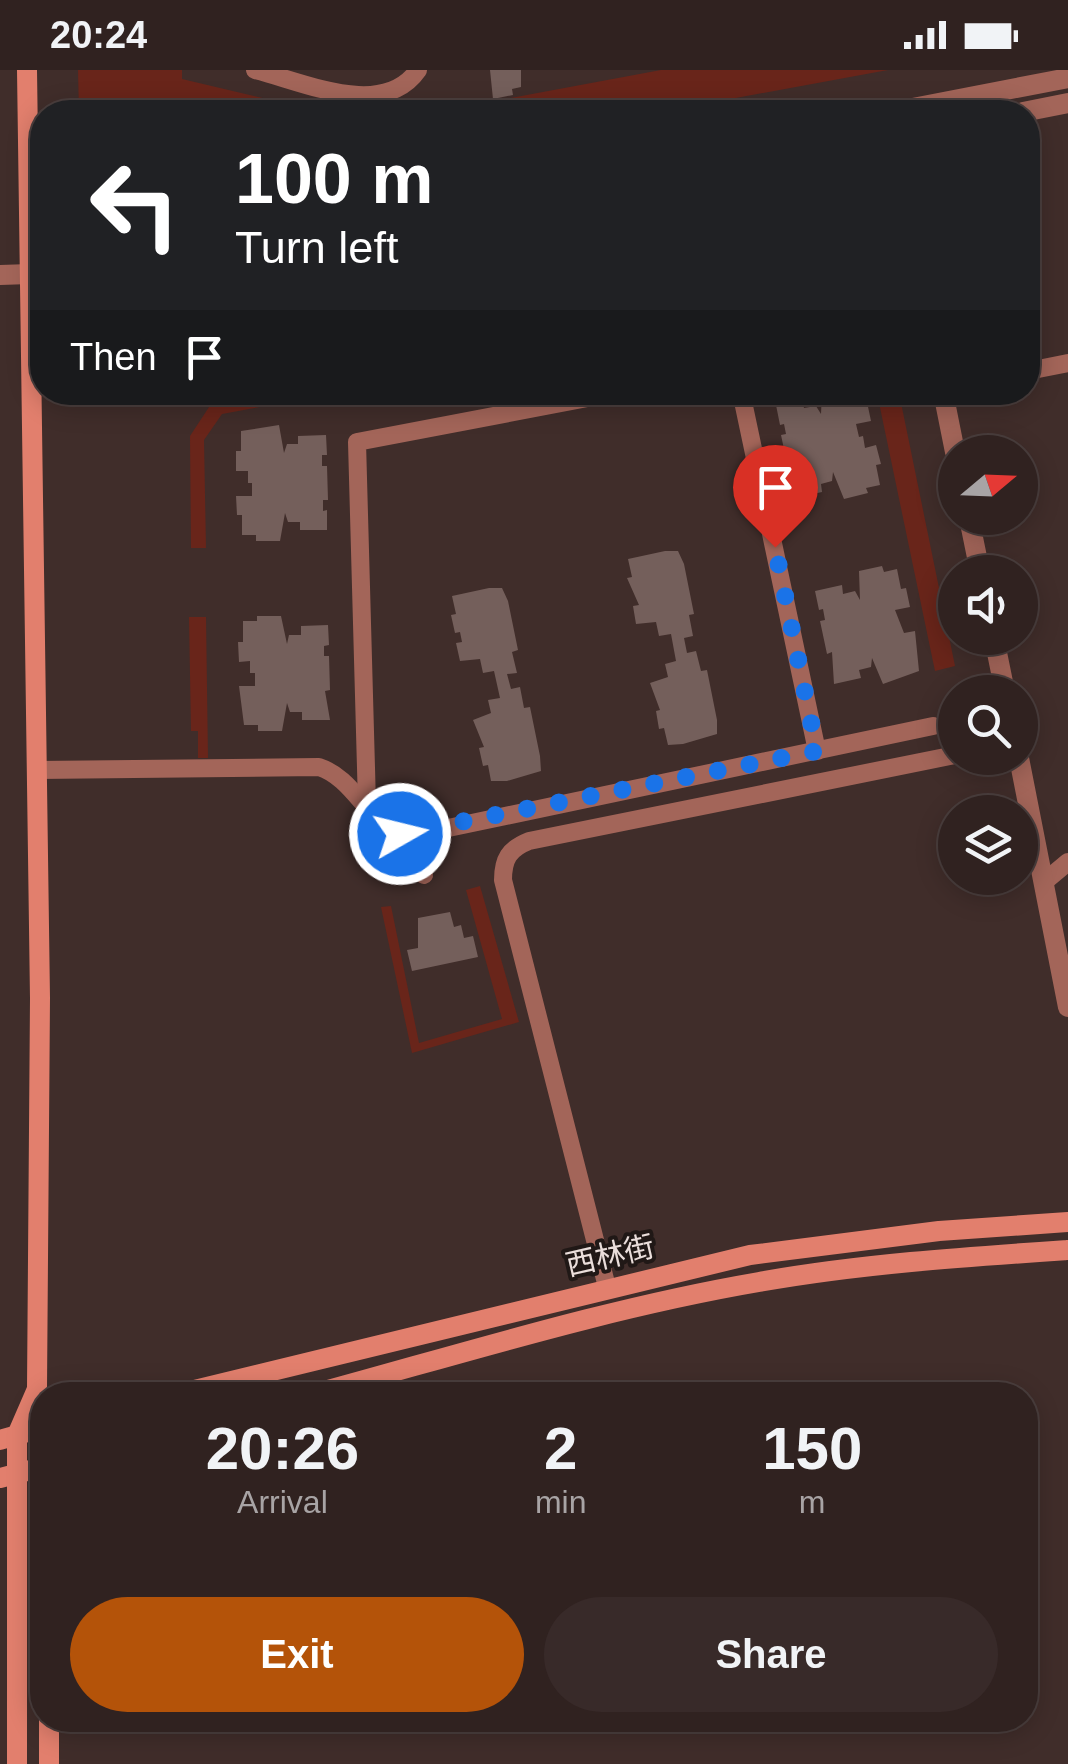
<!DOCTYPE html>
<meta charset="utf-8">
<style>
:root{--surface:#302220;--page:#382a29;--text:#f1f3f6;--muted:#a8a4a5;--line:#4b3f3e;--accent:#b45309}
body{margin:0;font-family:Helvetica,"Noto Sans SC",sans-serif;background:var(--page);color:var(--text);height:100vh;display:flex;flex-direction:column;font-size:38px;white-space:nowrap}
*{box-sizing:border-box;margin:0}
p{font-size:32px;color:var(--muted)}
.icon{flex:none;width:55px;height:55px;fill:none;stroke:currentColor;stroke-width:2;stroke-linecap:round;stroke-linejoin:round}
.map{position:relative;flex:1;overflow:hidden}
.details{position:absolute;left:30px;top:1312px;width:1008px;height:350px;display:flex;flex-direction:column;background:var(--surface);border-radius:40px;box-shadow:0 5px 25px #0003,0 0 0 2px var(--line)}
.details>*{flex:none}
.guide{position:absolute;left:30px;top:30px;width:1010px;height:305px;border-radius:40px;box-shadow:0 5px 25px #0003,0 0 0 2px var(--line);background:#202124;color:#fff;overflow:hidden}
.needle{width:65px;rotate:71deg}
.fabs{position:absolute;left:938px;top:365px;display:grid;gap:20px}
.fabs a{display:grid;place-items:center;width:100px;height:100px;border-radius:50%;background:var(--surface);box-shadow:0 5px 25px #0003,0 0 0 2px var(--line);font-size:50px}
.pin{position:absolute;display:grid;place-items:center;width:85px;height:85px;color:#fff;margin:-102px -42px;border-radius:50% 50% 50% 0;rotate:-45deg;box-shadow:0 0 10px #0007}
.pin .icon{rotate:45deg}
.me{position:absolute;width:110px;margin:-55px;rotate:82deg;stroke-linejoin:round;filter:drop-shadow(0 0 8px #0008)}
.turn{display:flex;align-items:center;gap:35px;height:210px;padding:0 40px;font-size:45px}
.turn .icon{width:130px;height:130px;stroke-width:2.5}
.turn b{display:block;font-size:70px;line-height:85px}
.then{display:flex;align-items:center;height:95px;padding:0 40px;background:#0003;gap:20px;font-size:38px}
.eta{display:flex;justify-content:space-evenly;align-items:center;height:170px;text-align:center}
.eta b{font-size:60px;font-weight:800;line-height:70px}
.action{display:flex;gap:20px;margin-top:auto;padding:20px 40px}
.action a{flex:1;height:115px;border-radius:60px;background:var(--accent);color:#fff;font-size:40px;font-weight:800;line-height:115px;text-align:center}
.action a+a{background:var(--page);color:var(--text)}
.status{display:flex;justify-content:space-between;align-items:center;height:70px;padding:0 50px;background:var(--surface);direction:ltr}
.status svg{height:28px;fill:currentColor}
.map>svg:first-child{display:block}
.green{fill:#69251a}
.building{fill:#745f5b}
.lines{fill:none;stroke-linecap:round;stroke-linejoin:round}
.service{stroke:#a36559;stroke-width:18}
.minor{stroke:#a36559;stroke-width:20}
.tertiary{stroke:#a36559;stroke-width:20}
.secondary{stroke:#e27f6d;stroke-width:20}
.route{stroke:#1a73e8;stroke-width:18;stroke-dasharray:0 32.4}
.labels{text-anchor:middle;stroke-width:8;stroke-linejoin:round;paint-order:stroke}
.street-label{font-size:30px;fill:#eadedb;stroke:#201816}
</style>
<div class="status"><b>20:24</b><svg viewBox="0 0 49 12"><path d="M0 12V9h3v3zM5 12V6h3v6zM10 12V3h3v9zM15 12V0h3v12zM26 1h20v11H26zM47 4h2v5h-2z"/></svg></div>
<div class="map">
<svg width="1068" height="1694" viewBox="0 0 1068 1694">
<rect width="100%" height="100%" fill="#402d2a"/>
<!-- green -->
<g class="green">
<path d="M78 0H182V9L321 42H79Z"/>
<path d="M661 0H888L660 42H436Z"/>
<path d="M257 322 334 323 222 344 204 370 206 478H191L190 366 213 331Z"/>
<path d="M877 323H899L955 596 935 601Z"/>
<path d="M189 547H206L208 688H198V661H191Z"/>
<path d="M480 816 519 952 412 983 381 837 391 836 419 973 502 949 466 820Z"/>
</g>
<!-- building -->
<g class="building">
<path d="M490 0H521V17L512 19 513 25 493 29Z"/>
<path d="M822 322H860L862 333 867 332 871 351 856 354 859 367 863 366 865 378 876 375 881 394 876 395 880 415 866 418 868 423 844 429 833 402 832 411 821 414 822 422 795 428 793 397 788 398 781 365 786 364 784 354 780 355 776 335 802 330 804 338 816 336 821 344Z"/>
<path d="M279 355 284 383 287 374H298V366L326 365 327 385H322V396H327L328 430H323V441L327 440V460H300V452H288L285 443 280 471H256V465H242V445H237L236 426H252V413H248V401H236V381H241V361Z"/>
<path d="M665 481H678L684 494 694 544 689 545 693 566 684 568 687 583 696 581 701 601 707 600 717 650V664L683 674 668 675 664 658 659 659 656 641 660 640 650 613 668 607 665 594 676 591 671 564 659 566 656 552 636 554 633 536 639 535 627 508 632 507 628 489Z"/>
<path d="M882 496 884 502 897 499 901 519 906 518 910 537 895 540 904 563 915 561 919 601 883 614 872 588 871 597 859 600 861 608 834 614 832 582 827 584 820 551 825 550 823 539 819 540 815 521 842 515 843 524 855 521 860 530 859 501Z"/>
<path d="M489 518H502L508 531 518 580 512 582 517 603 507 604 511 619 520 617 524 638 530 637 540 686 541 701 507 711H491L488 695 483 696 479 678 484 677 473 650 491 643 488 630 500 628 494 601 483 603 480 589 460 591 456 573 462 572 460 562 455 563 451 545 456 544 452 526Z"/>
<path d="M257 546H281L287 574 289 565H301V556L328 555 329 575 324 576V586H329L330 620 325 621 330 650H302V642H290L287 633 282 661H258V655H244L239 616H255V603H250V591L239 592 238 572H243V551H257Z"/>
<path d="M450 842 454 857 461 855 464 868 473 866 478 887 412 901 407 880 418 878V848Z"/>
</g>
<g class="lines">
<!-- service -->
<g class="service">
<path d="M255 0C304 12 383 50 418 0"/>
<path d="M1028 301 1068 293"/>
<path d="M741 322 817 681"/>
<path d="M37 700 319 697C359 710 370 764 415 765L933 656"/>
<path d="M367 734 357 372 619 322"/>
<path d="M415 765 424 805"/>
<path d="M1044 812 1068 792"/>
<path d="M607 1217 503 810C503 789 509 779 529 771L955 685"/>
</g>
<!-- minor -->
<g class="minor">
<path d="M0 205 30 204"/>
<path d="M943 322 955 382"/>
<path d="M969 448 980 502"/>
<path d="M994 568 1005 622"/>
<path d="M1019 688 1068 937"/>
</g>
<!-- tertiary -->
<g class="tertiary">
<path d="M892 42 1068 8"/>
<path d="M1023 42 1068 33"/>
</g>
<!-- secondary -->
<g class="secondary">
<path d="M27 0 40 928 37 1319 42 1342"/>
<path d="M174 1325 750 1185 939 1161 1068 1152"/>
<path d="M310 1325C458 1285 607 1238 759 1212 860 1194 965 1187 1068 1180"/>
<path d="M0 1370 42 1358"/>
<path d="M0 1408 42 1397"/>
<path d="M49 1650V1694"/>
<path d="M17 1694V1365L37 1319"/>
</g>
</g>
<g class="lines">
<!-- route -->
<path class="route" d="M400 764 817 681 775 477"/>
</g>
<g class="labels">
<!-- street labels -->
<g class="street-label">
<text transform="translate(610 1186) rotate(-13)" y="10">西林街</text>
</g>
</g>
</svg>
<div class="fabs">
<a><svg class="needle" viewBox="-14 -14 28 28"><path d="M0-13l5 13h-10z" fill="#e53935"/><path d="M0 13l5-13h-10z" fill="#a8a4a5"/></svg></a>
<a><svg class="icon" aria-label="sound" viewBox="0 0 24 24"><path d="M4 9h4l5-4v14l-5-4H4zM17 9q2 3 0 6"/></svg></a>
<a><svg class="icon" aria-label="search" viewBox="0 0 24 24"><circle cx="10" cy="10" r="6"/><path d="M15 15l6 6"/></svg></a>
<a><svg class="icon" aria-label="layers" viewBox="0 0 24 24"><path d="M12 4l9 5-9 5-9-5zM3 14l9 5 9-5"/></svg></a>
</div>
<div class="pin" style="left:775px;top:477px;background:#d93025"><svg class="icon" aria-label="arrive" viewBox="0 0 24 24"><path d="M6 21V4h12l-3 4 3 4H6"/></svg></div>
<svg class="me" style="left:400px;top:764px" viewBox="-20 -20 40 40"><circle r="17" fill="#1a73e8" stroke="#fff" stroke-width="3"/><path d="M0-11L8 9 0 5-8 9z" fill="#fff"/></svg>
<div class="guide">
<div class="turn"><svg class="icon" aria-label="left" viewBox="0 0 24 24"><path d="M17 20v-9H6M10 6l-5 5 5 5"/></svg><div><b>100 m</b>Turn left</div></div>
<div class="then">Then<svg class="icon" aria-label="arrive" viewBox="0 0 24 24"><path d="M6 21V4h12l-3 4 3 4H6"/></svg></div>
</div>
<section class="details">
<div class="eta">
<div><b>20:26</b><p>Arrival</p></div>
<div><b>2</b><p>min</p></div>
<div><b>150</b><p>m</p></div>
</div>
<div class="action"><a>Exit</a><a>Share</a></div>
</section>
</div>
